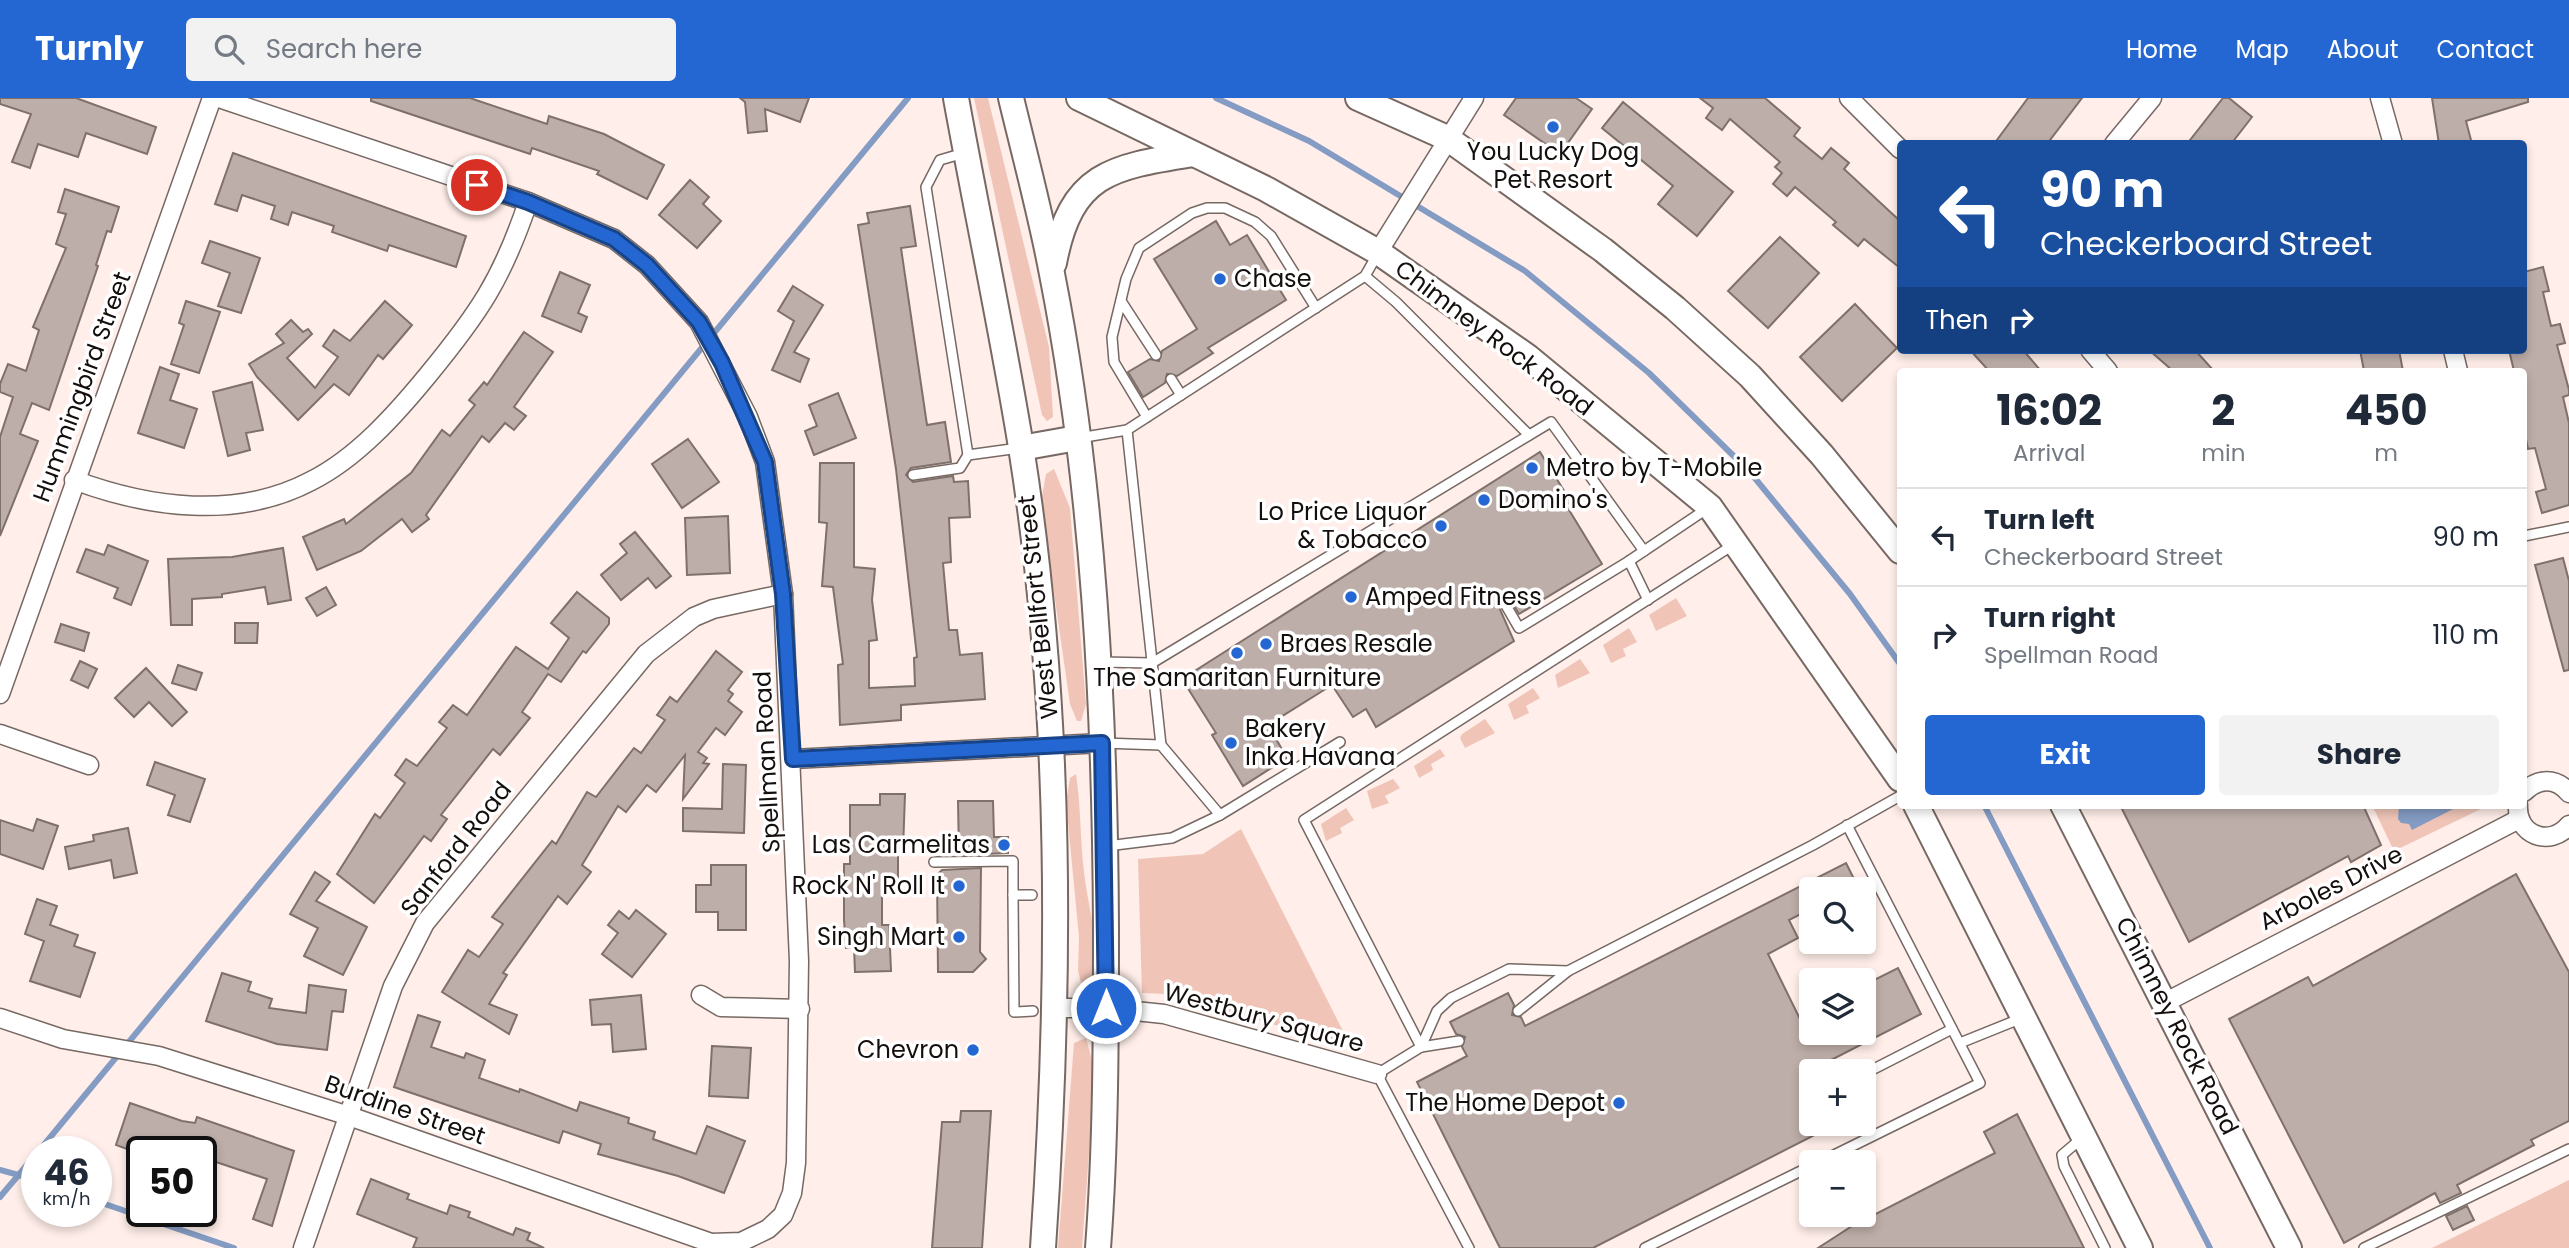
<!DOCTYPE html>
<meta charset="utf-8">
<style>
:root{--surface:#fff;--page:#f2f2f3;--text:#1f2937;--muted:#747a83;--line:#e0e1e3;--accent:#2467d3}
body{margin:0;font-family:Poppins,sans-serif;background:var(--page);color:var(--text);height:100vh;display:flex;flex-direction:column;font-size:26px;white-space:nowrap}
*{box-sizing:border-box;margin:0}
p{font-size:23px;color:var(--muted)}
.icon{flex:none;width:38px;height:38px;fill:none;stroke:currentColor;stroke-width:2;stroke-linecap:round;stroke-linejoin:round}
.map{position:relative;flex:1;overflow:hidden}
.sheet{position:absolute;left:1897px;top:270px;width:630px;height:441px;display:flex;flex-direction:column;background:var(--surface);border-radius:7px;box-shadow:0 4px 10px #0003}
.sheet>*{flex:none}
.top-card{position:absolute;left:1897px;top:42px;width:630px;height:214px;border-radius:7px;box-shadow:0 4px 10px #0003;background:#1a4fa0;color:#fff;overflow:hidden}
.fabs{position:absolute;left:1799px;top:779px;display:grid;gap:14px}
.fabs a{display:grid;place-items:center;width:77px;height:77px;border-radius:7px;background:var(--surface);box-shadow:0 4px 10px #0003;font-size:35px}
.speed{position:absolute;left:21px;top:1038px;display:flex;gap:14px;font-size:35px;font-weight:700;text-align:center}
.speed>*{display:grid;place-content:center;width:91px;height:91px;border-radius:50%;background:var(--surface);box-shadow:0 4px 10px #0003;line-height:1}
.speed small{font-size:18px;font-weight:400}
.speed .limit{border:4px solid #111;border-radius:10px;background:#fff;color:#111}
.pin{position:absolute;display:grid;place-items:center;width:60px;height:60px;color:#fff;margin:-30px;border:4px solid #fff;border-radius:50%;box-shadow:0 2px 7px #0007}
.me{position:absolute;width:77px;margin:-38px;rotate:0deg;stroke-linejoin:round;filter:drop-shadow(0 0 5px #0008)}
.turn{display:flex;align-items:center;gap:24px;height:147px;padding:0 28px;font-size:32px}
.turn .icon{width:91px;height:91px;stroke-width:2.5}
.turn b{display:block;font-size:49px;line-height:60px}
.then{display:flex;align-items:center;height:66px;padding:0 28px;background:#0003;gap:14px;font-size:26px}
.eta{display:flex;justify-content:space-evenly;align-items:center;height:119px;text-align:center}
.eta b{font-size:42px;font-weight:700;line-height:49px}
.button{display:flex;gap:14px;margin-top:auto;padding:14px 28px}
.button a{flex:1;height:80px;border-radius:7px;background:var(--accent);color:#fff;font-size:28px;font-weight:700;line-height:80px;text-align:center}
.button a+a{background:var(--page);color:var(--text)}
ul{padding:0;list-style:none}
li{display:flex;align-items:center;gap:21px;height:98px;padding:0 28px;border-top:2px solid var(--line)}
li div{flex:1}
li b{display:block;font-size:26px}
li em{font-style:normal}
header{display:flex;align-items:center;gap:42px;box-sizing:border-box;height:98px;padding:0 35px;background:var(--accent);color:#fff}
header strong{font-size:33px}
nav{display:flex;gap:38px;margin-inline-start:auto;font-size:24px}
.search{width:490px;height:63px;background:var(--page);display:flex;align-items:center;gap:18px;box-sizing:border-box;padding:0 24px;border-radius:7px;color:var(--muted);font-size:26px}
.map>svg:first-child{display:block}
.green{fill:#f0c5b8}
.water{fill:#849cc3}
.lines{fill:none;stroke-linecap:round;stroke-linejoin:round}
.stream{stroke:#849cc3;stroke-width:6}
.building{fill:#beaea9;stroke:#7e706b;stroke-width:2}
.service-casing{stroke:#766863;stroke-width:12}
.minor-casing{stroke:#766863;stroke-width:21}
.secondary-casing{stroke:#766863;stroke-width:28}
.service{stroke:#fff;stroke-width:9}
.minor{stroke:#fff;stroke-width:18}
.secondary{stroke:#fff;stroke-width:24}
.route-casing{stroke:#174389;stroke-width:18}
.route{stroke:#2467d3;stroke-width:12}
.poi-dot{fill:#2467d3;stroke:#fff;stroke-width:2.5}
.labels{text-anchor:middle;stroke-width:7;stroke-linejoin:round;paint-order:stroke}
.poi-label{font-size:24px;fill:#140e0d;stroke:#fff;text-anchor:start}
.street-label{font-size:24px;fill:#140e0d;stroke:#fff}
</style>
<header>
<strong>Turnly</strong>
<div class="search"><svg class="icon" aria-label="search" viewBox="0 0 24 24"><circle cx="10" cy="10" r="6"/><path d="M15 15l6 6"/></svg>Search here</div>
<nav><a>Home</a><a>Map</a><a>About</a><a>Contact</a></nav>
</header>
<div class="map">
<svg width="2569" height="1150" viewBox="0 0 2569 1150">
<rect width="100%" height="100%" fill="#ffeee9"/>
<!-- green -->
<g class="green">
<path d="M974 0H988L1049 249 1053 319 1047 323 1042 317Z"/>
<path d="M1054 371 1070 410 1086 606 1081 623H1077L1070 606 1041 404 1046 376Z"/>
<path d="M1676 500 1687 518 1656 533 1649 517Z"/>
<path d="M1629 530 1637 544 1623 551 1626 558 1611 565 1603 547Z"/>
<path d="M1580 561 1590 575 1558 590 1555 577Z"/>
<path d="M1533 590 1540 600 1526 608 1529 615 1514 622 1508 606Z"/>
<path d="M1485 621 1495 635 1465 650 1460 640 1462 636Z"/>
<path d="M1440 651 1445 658 1431 666 1433 672 1419 680 1414 668Z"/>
<path d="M1076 676C1081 709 1080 741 1084 774 1088 811 1104 857 1087 892L1082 888 1078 873 1079 839 1066 704 1070 680Z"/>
<path d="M1393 681 1400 690 1385 698 1389 705 1372 711 1367 693Z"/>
<path d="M2372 707H2484L2485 709 2394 753Z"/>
<path d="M1346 710 1354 722 1340 730 1342 735 1326 743 1321 726Z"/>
<path d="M1241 731 1350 947V948L1166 896 1142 895 1138 761 1203 756Z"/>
<path d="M1086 940 1095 974 1082 1150H1058L1074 945Z"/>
<path d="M2569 1082V1150H2432Z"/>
</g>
<!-- water -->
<path class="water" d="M2399 707H2461L2412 732 2409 726 2401 725 2398 721Z"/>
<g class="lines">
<!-- stream -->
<g class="stream">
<path d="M1216 0 1309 43 1525 173 1649 275 1749 373 1850 496 1900 566"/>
<path d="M1984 707 2210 1150"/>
<path d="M38 1054 908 0"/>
<path d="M0 1072 37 1082"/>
<path d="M0 1099 37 1055"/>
<path d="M96 1103 234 1150"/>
</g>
</g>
<!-- building -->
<g class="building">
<path d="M0 0H76L156 29 147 56 86 35 78 59 38 46 30 70 12 64 31 16 0 6Z"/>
<path d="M371 0H470L547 26 549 18 604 36 664 67 647 101 597 76 599 73 532 50 530 56 371 3Z"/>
<path d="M740 0H809L800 24 765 11 767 33 748 35 745 4Z"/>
<path d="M1516 0H1576L1592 11 1560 56 1504 17Z"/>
<path d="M1700 0H1765L1800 30 1794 38 1822 61 1831 50 1849 65 1844 71 1900 123V170L1864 141 1858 148 1833 127 1836 124 1795 89 1787 98 1773 86 1782 75 1775 69 1780 64 1730 21 1722 32 1706 20 1713 10Z"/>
<path d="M2028 0H2082L2047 46H1994Z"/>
<path d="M2223 0H2229L2252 19 2231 46H2187Z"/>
<path d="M2432 0H2528V4L2466 23 2472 46H2439Z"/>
<path d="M1623 4 1733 94 1697 138 1658 106 1673 88 1602 30Z"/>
<path d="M233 55 466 138 456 169 389 147 387 153 332 134 334 128 292 114 288 127 271 121 275 108 242 97 237 113 215 106Z"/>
<path d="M690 82 709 99 703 106 721 123 697 150 659 117Z"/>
<path d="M65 91 119 109 111 134 107 133 96 167 98 168 49 312 32 305 20 336 38 343 0 438V339L13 299 0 294V286L8 266 26 273 39 232 33 229 66 150 56 146 66 116 58 114Z"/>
<path d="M910 108 916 148 901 150 927 327 945 324 951 364 911 370 906 377 913 384 953 378 954 384 968 383 970 419 949 420 951 464 943 465 949 532H957L960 557 982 555 985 601 901 607V622L840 627 838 567 843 566 833 489 822 488 827 425 819 424 820 365H854V469L875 471 872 502 877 542 869 543V590L915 588 914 560 917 559 896 371 858 127 869 125 867 115Z"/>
<path d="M1216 123 1230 147 1247 137 1286 202 1208 250 1213 255 1177 278 1167 276 1165 285 1143 299 1128 274 1150 261 1159 263 1162 253 1197 231 1154 161Z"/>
<path d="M1780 139 1819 175 1768 230 1728 193Z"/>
<path d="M210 143 260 160 241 215 218 208 230 175 202 165Z"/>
<path d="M2543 169 2549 193 2543 194 2551 228 2560 226 2565 245 2557 247 2569 292V297L2563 299 2569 325V407L2542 415 2536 394 2546 391 2535 350 2528 351 2524 332V273H2514L2509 252H2524V174Z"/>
<path d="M560 174 590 187 578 215 587 219 581 234 542 218Z"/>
<path d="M793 188 823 207 794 254 809 261 800 284 772 272 794 223 778 213Z"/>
<path d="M186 203 220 214 199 275 171 266 184 227 179 225Z"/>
<path d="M385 203 412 227 383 261 378 257 349 297 334 286 298 322 257 279 249 266 284 245 276 236 291 222 303 234 308 231 312 236 287 260 315 290 338 259 323 248 334 232 350 243Z"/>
<path d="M1855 206 1897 250 1842 303 1800 259Z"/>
<path d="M524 234 553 254 514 309 526 318 514 332 505 325 489 344 482 338 426 417 429 421 412 434 402 421 361 453 317 472 303 439 344 421 346 426 411 375 442 332 450 338 475 307 469 302 484 284 487 287Z"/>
<path d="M1970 252H2023L2041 273H1989Z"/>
<path d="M2149 252H2195L2214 273H2173Z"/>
<path d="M2360 252H2399L2403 273H2364Z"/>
<path d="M160 269 179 276 170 302 197 311 184 350 138 335Z"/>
<path d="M252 284 263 332 246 335 250 352 228 358 213 294Z"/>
<path d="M838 295 856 340 814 357 805 333 817 328 809 307Z"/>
<path d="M688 341 719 384 682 410 652 366Z"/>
<path d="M1540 354 1571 404 1566 407 1602 466 1519 516 1508 498H1500L1498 507 1514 543 1376 629 1366 611 1353 619 1332 587 1268 627 1287 660 1243 688 1212 637 1216 635 1182 581Z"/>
<path d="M728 418 730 475 687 477 685 420Z"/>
<path d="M635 434 671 478 656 490 648 480 621 502 601 477 627 455 620 446Z"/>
<path d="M108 447 148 463 131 507 114 500 118 490 77 474 86 451 104 457Z"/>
<path d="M283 450 291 502 268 506 265 489 222 496V499L192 501V527H171L168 461 232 459Z"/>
<path d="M2563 460 2569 483V572L2564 573 2535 467Z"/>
<path d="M326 489 336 507 317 518 306 500Z"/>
<path d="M577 494 609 520V526L586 555 583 553 561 584 548 576 522 614 530 620 500 657 493 651 441 717 447 721 431 743 424 738 374 805 337 776 375 716 380 720 405 685 395 677 406 661 417 668 447 630 439 624 453 607 467 617 516 549 548 571 569 540 551 525Z"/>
<path d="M235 525H258L257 545H235Z"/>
<path d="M61 526 89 535 84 553 55 544Z"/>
<path d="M716 553 742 574 728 592 733 596 728 603 742 614 725 637 716 630 698 654 707 660 703 665 709 666 683 701 685 657 656 694 647 687 626 714 618 708 582 767 591 774 567 806 558 798 503 875 507 877 489 906 517 917 509 936 442 894 468 852 479 859 503 826 492 819 552 743 556 746 587 694 596 699 634 650 641 655 665 622 657 617 670 599 677 604Z"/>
<path d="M80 563 97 571 88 590 71 582Z"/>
<path d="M178 567 202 575 196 592 172 585Z"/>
<path d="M146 570 187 614 172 628 149 604 134 619 115 600Z"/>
<path d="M155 664 205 681 190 724 168 717 175 697 147 687Z"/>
<path d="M723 666 746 667 744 735 683 733V710L722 711Z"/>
<path d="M880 696H905L903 752H898V785H882V827H889L891 873 855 874 854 849 846 850 844 822V766H850V707H880Z"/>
<path d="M958 703H993L994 739H1008V755L959 757Z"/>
<path d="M2120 707H2363L2381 747 2351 764 2348 758 2189 844Z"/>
<path d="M37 721 58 728 43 771 0 756V722L33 733Z"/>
<path d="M128 730 137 775 114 780 111 762 69 771 65 749 94 743 93 737Z"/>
<path d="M1846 765 1859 791H1811V811L1789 822 1798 840 1768 856 1799 919 1811 913V934H1864V887L1898 870 1921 916 1831 962 1837 973H1811V1026H1836L1593 1150H1500L1417 984 1467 958 1462 949 1465 939 1456 936 1450 924 1508 895 1514 907 1512 917 1521 919 1525 928Z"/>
<path d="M711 767H746V832H718V814H696V787H711Z"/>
<path d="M981 770 980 854 986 861 973 874H938L937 777 942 772Z"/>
<path d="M315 774 330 784 316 803 367 829 343 877 304 858 318 830 290 816Z"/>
<path d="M2516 776 2569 874V1023L2531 1042 2534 1047 2457 1087 2461 1095 2440 1105 2435 1095 2344 1145 2229 921 2308 879 2313 888Z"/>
<path d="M37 801 57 808 50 827 78 837 74 848 95 855 80 899 30 883 44 843 25 836Z"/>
<path d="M636 812 666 836 632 879 602 856 618 835 608 827 619 813 629 821Z"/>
<path d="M222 875 251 884 248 893 272 901 269 910 306 915 309 887 346 892 343 914 332 913 327 952 277 946 206 923Z"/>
<path d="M641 897 646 951 613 954 611 926 592 927 590 902Z"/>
<path d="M418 917 440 924 431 949 464 960 466 955 485 962 479 980 519 994 520 991 577 1013 580 1004 629 1020 628 1025 655 1034 653 1041 696 1056 707 1028 745 1043 724 1095 678 1078 598 1056 601 1046 563 1033 559 1045 394 989Z"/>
<path d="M712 948 751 950 748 1000 709 998Z"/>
<path d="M130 1005 182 1023 195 1025 197 1019 294 1053 272 1128 253 1121 267 1081 201 1059V1054H135L116 1047Z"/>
<path d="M961 1013H991L982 1150H932L942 1024H960Z"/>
<path d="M2017 1016 2084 1150H1818L1852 1128 1995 1055 1984 1034Z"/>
<path d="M371 1081 409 1096 407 1101 447 1116 450 1107 470 1114 468 1119 513 1137 516 1130 530 1135 527 1142 544 1150H413L417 1140 357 1116Z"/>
<path d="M2467 1108 2474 1122 2453 1132 2446 1118Z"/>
</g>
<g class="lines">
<!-- service casing -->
<g class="service-casing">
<g id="service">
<path d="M964 55 940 62 926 89 968 357"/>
<path d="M1365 178 1396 204 1529 337"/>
<path d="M1121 203 1156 257"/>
<path d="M1171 281 1181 297"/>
<path d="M1147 319 1114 264 1112 239 1126 181 1139 150 1192 115 1207 110H1225L1255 124 1271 138 1316 210"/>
<path d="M1127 332 1161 647 1220 717"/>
<path d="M1079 340 1127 332 1365 178 1377 157"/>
<path d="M913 377 960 370 968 357 1019 350"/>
<path d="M2524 438 2569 429"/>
<path d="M1629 463 1648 502"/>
<path d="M1504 504 1519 530 1629 463 1708 410"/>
<path d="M1101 564 1152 565 1551 324 1644 453"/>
<path d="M1103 645 1161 647"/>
<path d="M1107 748 1172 740 1220 717 1340 644"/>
<path d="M934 764 1013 763V797"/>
<path d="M1032 797H1013L1014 914 1033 913"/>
<path d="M1518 913 1568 873 1813 747 1900 698"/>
<path d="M1459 943 1421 949 1377 976 1469 1150"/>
<path d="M1960 945 2022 920"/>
<path d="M1421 949 1304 722 1733 447"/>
<path d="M1421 949 1437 913 1451 900 1509 871 1568 873"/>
<path d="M1864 976 1952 931"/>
<path d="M2082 1040 2062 1057 2064 1068 2105 1150"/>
<path d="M1820 1064 1980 985 1847 727"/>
<path d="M1645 1150 1811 1068"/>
<path d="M2364 1150 2569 1051"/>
</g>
</g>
<!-- minor casing -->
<g class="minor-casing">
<g id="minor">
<path d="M1849 0 1900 51"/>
<path d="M2380 0 2393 46"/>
<path d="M2114 46 2152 0"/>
<path d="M1378 154 1474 0"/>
<path d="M2090 252 2108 273"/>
<path d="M2453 252 2458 273"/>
<path d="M74 382C149 410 237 422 311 383 357 360 396 316 428 277 479 215 502 181 528 104"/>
<path d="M0 596 212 0"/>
<path d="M0 636 89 667"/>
<path d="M793 661 1102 645"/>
<path d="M2524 694C2538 680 2556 679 2569 695"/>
<path d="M2518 707C2516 737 2550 750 2569 727"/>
<path d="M701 897 721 909 800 911"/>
<path d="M2166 904 2519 721"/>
<path d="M1055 910H1106L1164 916 1377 976"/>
<path d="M0 920 63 941 159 958 349 1018 711 1145 741 1144 768 1131 783 1117 792 1095 796 1065 799 863 783 496 765 364 748 319 699 224 647 167 614 141 528 104 219 0"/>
<path d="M303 1150 393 888 425 825 646 556 694 519 713 511 783 496"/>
</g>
</g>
<!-- secondary casing -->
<g class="secondary-casing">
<g id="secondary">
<path d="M956 0C977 116 1002 232 1021 349 1063 613 1061 884 1043 1150"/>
<path d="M1011 0C1025 58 1041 117 1052 176 1094 389 1105 613 1106 830 1106 936 1106 1044 1098 1150"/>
<path d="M1079 0 1266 91 1378 154 1528 259 1710 409 1900 681"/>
<path d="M1358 0 1447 40 1603 152 1675 210 1750 278 1822 357 1900 453"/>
<path d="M1054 165C1071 75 1111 69 1193 56"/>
<path d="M1021 350 1077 340"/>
<path d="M1916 707 2140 1150"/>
<path d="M2063 707 2289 1150"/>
</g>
</g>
<!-- service -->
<use href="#service" class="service"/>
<!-- minor -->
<use href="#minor" class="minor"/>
<!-- secondary -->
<use href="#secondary" class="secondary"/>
</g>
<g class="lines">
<!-- route casing -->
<g class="route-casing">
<path id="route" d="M477 87 528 104 614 141 647 167 699 224 722 265 765 364 783 496 793 661 1102 645 1106 910"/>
</g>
<!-- route -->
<use href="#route" class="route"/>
</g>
<!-- markers -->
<g class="poi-dot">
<circle cx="1553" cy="29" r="7"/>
<circle cx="1220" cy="181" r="7"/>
<circle cx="1532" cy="370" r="7"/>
<circle cx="1484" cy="402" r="7"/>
<circle cx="1441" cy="428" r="7"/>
<circle cx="1351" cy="499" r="7"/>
<circle cx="1266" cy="546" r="7"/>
<circle cx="1237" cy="555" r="7"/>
<circle cx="1231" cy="645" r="7"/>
<circle cx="1004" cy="747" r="7"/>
<circle cx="959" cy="788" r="7"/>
<circle cx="959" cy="839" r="7"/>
<circle cx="973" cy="952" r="7"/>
<circle cx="1619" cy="1005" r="7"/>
</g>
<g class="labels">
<!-- poi labels -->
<g class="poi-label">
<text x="1553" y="62" text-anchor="middle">You Lucky Dog<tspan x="1553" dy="28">Pet Resort</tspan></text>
<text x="1234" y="189">Chase</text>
<text x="1546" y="378">Metro by T-Mobile</text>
<text x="1498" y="410">Domino's</text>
<text x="1427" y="422" text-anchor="end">Lo Price Liquor<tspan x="1427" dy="28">&amp; Tobacco</tspan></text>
<text x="1365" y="507">Amped Fitness</text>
<text x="1280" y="554">Braes Resale</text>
<text x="1237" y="588" text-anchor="middle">The Samaritan Furniture</text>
<text x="1245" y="639">Bakery<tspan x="1245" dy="28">Inka Havana</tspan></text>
<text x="990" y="755" text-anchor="end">Las Carmelitas</text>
<text x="945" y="796" text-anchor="end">Rock N' Roll It</text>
<text x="945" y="847" text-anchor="end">Singh Mart</text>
<text x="959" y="960" text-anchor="end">Chevron</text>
<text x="1605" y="1013" text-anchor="end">The Home Depot</text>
</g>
<!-- street labels -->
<g class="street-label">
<text transform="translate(1494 240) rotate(37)" y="8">Chimney Rock Road</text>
<text transform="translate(82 289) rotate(-70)" y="8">Hummingbird Street</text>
<text transform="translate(1038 509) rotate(-96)" y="8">West Bellfort Street</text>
<text transform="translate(767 664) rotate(-93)" y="8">Spellman Road</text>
<text transform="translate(456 751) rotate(-52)" y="8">Sanford Road</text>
<text transform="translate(2331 790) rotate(-27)" y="8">Arboles Drive</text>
<text transform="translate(1264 920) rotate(15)" y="8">Westbury Square</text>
<text transform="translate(2177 928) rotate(63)" y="8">Chimney Rock Road</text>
<text transform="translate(405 1012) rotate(19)" y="8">Burdine Street</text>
</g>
</g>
</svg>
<div class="fabs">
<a><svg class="icon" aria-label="search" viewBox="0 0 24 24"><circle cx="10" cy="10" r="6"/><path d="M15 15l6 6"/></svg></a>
<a><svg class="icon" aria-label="layers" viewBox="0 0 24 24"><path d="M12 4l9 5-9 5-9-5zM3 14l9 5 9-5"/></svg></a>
<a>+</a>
<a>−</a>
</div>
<div class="speed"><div>46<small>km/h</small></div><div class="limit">50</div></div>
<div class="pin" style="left:477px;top:87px;background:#d93025"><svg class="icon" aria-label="arrive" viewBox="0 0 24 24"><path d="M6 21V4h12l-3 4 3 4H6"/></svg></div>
<svg class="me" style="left:1106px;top:910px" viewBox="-20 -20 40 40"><circle r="17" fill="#2467d3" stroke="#fff" stroke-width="3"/><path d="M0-11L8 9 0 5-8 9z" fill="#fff"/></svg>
<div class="top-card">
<div class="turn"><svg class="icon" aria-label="left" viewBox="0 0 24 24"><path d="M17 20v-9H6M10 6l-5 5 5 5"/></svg><div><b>90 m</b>Checkerboard Street</div></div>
<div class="then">Then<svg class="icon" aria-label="right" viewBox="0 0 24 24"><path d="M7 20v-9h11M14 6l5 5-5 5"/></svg></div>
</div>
<section class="sheet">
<div class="eta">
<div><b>16:02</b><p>Arrival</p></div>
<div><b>2</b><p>min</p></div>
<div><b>450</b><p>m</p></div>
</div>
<ul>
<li><svg class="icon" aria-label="left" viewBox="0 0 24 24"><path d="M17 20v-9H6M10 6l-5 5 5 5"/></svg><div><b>Turn left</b><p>Checkerboard Street</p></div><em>90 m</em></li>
<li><svg class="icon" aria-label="right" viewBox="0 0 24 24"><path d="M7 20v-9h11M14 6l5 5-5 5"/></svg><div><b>Turn right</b><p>Spellman Road</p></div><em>110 m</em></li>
</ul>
<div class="button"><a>Exit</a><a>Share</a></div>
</section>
</div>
